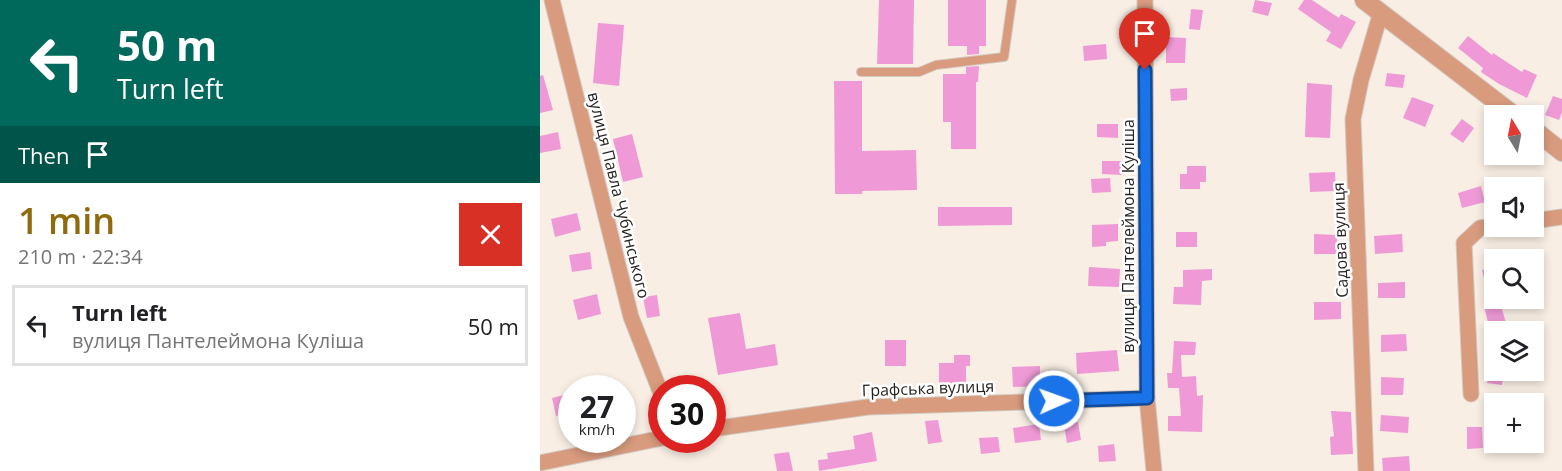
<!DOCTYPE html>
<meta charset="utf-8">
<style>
:root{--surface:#fff;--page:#f2f2f2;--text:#202124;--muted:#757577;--line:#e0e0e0;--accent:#8f6a0f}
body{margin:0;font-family:"Open Sans",sans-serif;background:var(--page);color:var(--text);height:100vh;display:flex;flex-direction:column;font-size:22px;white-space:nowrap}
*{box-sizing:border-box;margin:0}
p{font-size:20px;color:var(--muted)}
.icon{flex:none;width:33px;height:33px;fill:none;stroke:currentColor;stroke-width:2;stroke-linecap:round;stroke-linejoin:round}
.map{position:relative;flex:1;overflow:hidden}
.details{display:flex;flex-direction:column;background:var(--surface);width:540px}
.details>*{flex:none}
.guide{background:#00695c;color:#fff;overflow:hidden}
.needle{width:39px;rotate:350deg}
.tools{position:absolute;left:944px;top:105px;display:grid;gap:12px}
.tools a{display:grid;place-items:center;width:60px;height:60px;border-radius:0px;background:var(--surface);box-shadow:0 3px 9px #0003;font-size:30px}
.speed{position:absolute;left:18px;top:375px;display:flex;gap:12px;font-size:30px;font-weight:700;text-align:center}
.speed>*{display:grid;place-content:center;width:78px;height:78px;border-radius:50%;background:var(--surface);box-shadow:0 3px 9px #0003;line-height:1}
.speed small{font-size:15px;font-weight:400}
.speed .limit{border:9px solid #d22;background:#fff;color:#111}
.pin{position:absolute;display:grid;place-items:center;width:51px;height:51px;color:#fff;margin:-62px -26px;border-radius:50% 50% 50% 0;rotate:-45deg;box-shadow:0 0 6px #0007}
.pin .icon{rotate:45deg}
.me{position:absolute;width:66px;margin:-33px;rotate:88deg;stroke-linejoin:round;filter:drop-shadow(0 0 4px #0008)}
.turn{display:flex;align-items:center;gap:21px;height:126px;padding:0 18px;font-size:27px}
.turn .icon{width:78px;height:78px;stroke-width:2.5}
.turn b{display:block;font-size:42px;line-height:51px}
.then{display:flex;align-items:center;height:57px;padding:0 18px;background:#0003;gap:12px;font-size:22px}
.round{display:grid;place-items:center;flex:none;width:63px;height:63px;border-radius:0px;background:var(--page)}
.overview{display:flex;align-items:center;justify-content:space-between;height:102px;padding:0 18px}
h1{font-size:36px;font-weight:600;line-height:45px;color:var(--accent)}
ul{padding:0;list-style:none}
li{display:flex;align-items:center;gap:18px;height:81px;margin:0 12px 9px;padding:0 6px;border:3px solid var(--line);border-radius:0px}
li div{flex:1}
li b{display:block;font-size:22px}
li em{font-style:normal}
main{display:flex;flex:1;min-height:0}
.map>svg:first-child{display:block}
.building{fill:#ef9ad6}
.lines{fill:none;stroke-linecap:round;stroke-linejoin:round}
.service-casing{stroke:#d2c9c1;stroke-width:10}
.minor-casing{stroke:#d2c9c1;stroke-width:17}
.tertiary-casing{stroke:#d2c9c1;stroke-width:20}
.service{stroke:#d89b7d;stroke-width:8}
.minor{stroke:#d89b7d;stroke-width:15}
.tertiary{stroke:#d89b7d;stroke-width:18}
.route-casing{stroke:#114b97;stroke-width:15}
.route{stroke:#1a73e8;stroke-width:10}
.labels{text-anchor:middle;stroke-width:5;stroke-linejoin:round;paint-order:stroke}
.street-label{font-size:16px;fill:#27231f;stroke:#fff}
</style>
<main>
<section class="details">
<div class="guide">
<div class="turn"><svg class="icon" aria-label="left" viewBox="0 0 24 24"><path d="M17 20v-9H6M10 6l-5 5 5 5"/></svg><div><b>50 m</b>Turn left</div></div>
<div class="then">Then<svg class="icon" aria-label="arrive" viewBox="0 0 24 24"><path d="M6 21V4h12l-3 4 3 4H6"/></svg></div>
</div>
<div class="overview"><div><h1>1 min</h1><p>210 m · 22:34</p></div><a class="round" style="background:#d93025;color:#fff"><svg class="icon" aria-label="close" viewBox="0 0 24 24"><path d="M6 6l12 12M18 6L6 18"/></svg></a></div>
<ul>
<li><svg class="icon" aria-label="left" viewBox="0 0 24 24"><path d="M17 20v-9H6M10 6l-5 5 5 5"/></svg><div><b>Turn left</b><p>вулиця Пантелеймона Куліша</p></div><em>50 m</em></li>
</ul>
</section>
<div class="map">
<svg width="1022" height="471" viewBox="0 0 1022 471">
<rect width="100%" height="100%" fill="#f8eee4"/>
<!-- building -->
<g class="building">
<path d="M339 0H374L373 64H337Z"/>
<path d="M408 0H446V46H439V54L427 55V46H408Z"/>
<path d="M715 0 732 3 728 16 712 12Z"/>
<path d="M764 0H772L799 18 801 14 816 22 801 49 786 41 791 32 758 9Z"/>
<path d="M651 9 663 10 660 30 649 29Z"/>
<path d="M58 23 84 25 79 86 53 83Z"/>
<path d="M928 36 952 55 953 53 982 72 984 69 997 75 987 98 959 84 941 72 943 68 918 48Z"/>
<path d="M626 37 646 38 645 63H626Z"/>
<path d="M566 44 567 59 544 61 543 46Z"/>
<path d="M439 66 438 82H436V149H411V122H403V74H426V67Z"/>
<path d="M847 73 865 75 863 88 845 86Z"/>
<path d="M3 75 13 110 0 113V76Z"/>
<path d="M294 81H322V151L376 150 377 190 322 191V194H295Z"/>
<path d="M767 83 792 85 790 138 765 137Z"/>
<path d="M647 88V100L631 101 630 89Z"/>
<path d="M1013 96 1022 99V112L1019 120 1005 115Z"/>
<path d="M872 97 894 105 885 127 863 118Z"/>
<path d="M922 119 934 128 923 143 910 134Z"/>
<path d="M557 124H578V138L557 137Z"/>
<path d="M18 132 21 149 0 153V136Z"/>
<path d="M92 134 103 177 83 182 73 139Z"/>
<path d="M562 161H583L582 175 562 174Z"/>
<path d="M647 166H666V182H660V189H640V174H647Z"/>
<path d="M795 172 796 191 770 192 769 173Z"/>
<path d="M570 178 571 192 552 193 551 179Z"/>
<path d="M941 186 945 202 922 208 918 193Z"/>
<path d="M398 207H472V225L398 226Z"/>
<path d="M37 213 41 230 15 237 11 219Z"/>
<path d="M578 224V241L566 242V246L552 247V225Z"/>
<rect x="636" y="232" width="21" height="15"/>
<path d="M774 234 797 235V254H774Z"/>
<path d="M862 234 863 252 835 254 834 236Z"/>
<path d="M50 252 52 269 32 272 29 255Z"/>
<path d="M549 267 580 269 579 287 548 286Z"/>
<path d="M954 267V302H950L942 270Z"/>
<path d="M672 269V280L662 281 661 305 633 304 634 287H643V270Z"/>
<path d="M865 282V298H838V283Z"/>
<path d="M57 294 61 314 38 320 33 300Z"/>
<path d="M117 295 120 316 107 318 103 297Z"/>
<path d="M774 302H801V319L774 320Z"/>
<path d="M960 302 966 323 949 327 944 306Z"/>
<path d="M200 313 206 349 235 344 238 365 178 375 168 318Z"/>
<path d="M866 334 867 351 841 352V335Z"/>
<rect x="345" y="340" width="21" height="26"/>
<path d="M634 341 656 342 655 355H641L642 377 656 376 657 396 663 395 662 432 628 431V416H641L639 388H628L627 373H632Z"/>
<path d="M577 350 579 371 537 374 536 353Z"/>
<path d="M414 355H430V366H426V383H399V363H414Z"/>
<path d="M500 366V386L473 387 472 367Z"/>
<path d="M949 370H964L962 385 947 383Z"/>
<path d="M841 377 864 378 863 395H841Z"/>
<path d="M32 393V413L16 416 12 398Z"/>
<path d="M791 411 811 412 813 454 791 455 790 437 794 436Z"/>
<path d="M841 415 869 417 868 433 840 431Z"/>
<path d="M398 420 402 442 388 444 385 421Z"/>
<path d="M538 422 541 440 527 443 524 425Z"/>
<path d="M499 424 501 440 475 443 473 428Z"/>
<path d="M927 427H942L943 448 927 449Z"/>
<path d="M332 432 337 461 279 471 278 460 288 459 287 453 315 449 313 436Z"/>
<path d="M458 437 460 452 441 454 439 438Z"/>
<path d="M574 444 576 461 559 462 558 446Z"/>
<path d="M249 452 253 471H237L234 454Z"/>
<path d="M869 456 870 471H843L842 458Z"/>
</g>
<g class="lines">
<!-- service casing -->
<g class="service-casing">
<path id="service" d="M321 72H379L396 65 464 57 472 0"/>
</g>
<!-- minor casing -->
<g class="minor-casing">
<g id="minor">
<path d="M12 0 91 317 122 396"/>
<path d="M605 0 607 398 614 471"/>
<path d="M993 221 1022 217"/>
<path d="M931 394 924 243 940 228 954 226"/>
<path d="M172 429 328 407 607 398"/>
<path d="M0 463 122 438"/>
<path d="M826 471 813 119 821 80 841 12"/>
</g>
</g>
<!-- tertiary casing -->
<g class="tertiary-casing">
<g id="tertiary">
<path d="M824 0 975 116"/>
<path d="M993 129 1022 152"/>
</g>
</g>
<!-- service -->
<use href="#service" class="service"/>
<!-- minor -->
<use href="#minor" class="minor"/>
<!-- tertiary -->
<use href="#tertiary" class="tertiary"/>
</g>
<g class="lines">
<!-- route casing -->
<g class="route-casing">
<path id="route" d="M514 401 607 398 605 70"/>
</g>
<!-- route -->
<use href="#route" class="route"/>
</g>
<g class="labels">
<!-- street labels -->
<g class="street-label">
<text transform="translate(79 195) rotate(76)" y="6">вулиця Павла Чубинського</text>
<text transform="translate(588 236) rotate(-90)" y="6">вулиця Пантелеймона Куліша</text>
<text transform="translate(800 240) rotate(-92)" y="6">Садова вулиця</text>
<text transform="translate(388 388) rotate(-2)" y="6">Графська вулиця</text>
</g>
</g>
</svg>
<div class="tools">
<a><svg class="needle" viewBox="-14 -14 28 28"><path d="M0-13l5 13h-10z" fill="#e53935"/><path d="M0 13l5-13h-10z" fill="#757577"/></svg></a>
<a><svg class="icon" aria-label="sound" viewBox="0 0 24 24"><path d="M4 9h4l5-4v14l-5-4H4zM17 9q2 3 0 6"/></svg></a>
<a><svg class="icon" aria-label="search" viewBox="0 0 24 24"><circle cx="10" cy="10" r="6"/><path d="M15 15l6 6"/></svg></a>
<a><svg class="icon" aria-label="layers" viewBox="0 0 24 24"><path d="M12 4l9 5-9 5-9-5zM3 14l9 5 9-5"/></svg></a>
<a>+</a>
</div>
<div class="speed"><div>27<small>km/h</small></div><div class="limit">30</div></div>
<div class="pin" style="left:605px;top:70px;background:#d93025"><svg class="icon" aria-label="arrive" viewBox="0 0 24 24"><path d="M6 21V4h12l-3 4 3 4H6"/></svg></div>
<svg class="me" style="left:514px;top:401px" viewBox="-20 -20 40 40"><circle r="17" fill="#1a73e8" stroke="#fff" stroke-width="3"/><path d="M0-11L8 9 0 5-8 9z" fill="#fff"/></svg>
</div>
</main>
